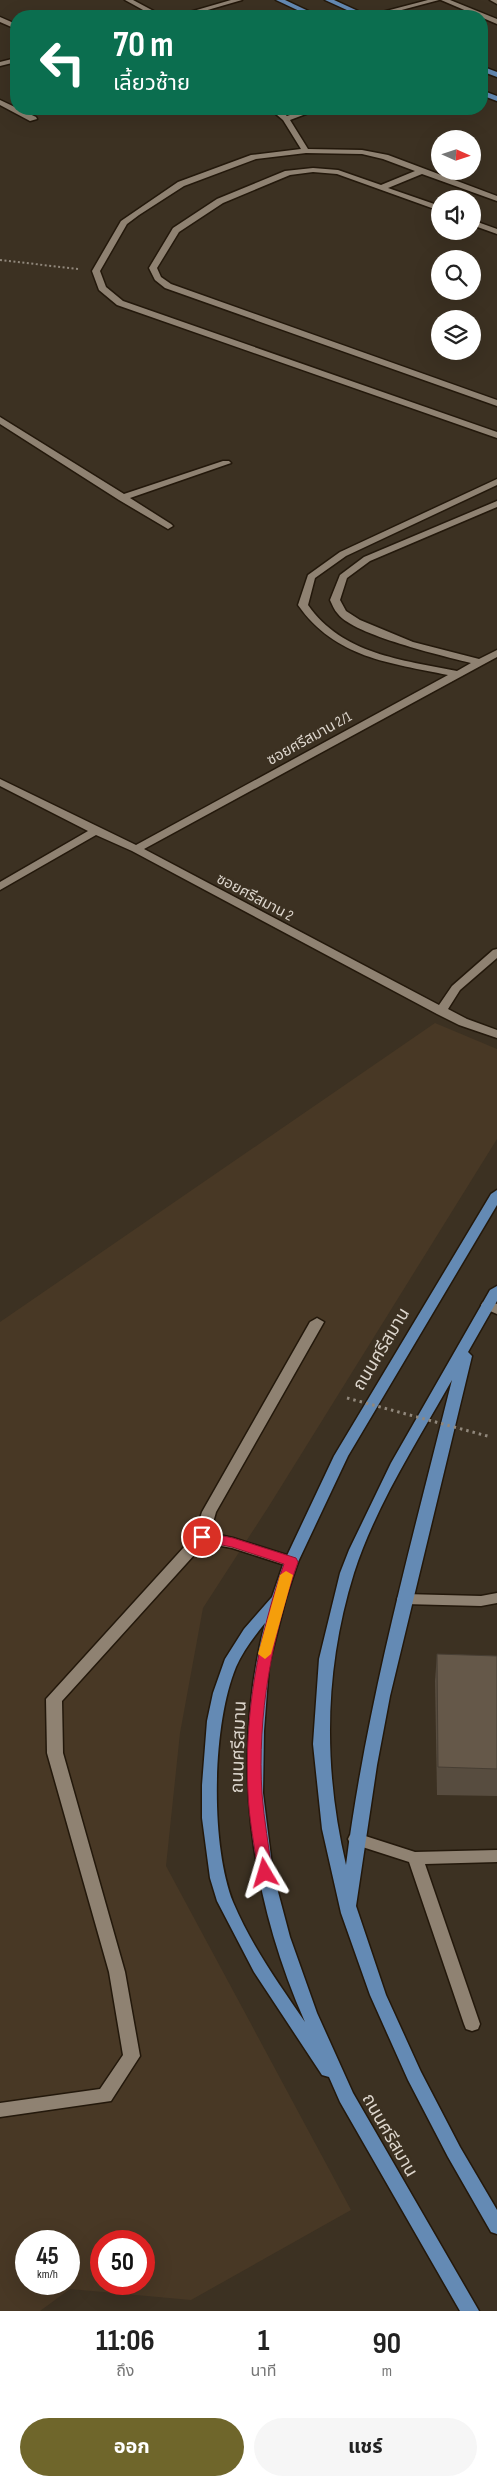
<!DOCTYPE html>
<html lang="th">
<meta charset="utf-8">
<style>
:root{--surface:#fff;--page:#f6f6f6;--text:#222;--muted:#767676;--accent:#6f662b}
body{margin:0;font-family:"Sofia Sans Condensed","Noto Sans Thai",sans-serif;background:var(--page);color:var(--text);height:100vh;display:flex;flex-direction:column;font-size:19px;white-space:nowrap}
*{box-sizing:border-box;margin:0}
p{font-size:16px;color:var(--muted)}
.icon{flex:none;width:28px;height:28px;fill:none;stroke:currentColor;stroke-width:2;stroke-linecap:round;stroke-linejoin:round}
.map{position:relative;height:2311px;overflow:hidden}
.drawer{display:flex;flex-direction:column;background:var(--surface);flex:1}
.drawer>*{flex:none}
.guide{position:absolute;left:10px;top:10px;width:478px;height:105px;border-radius:20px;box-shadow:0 5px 20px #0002;background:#0b6e4f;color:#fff;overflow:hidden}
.needle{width:32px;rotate:93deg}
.fabs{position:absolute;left:431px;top:130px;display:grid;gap:10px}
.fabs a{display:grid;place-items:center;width:50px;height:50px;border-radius:50%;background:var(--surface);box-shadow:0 5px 20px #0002;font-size:25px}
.speed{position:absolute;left:15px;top:2230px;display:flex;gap:10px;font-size:25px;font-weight:700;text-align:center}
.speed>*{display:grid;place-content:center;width:65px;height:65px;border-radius:50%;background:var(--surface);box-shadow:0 5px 20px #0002;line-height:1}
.speed small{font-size:12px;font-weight:400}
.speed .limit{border:8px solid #d22;background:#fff;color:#111}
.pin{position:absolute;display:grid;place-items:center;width:42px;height:42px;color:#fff;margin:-21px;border:2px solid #fff;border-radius:50%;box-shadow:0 1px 5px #0007}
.me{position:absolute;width:55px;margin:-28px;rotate:353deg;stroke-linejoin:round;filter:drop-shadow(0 0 4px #0008)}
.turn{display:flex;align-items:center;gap:18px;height:105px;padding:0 20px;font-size:22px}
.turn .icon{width:65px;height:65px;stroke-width:2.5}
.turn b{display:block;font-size:35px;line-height:42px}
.eta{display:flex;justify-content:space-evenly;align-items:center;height:85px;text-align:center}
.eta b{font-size:30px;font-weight:700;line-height:35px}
.action{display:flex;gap:10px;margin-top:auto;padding:10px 20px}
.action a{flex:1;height:58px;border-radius:30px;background:var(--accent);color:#fff;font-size:20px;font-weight:700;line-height:58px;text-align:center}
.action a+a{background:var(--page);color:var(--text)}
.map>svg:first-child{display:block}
.built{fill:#483825;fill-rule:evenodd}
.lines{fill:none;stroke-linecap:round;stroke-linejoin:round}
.minor-casing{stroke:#23180b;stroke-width:3}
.major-casing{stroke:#23180b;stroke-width:3}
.path{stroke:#91887c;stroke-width:2;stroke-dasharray:2 2.5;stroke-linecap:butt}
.minor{fill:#8f8272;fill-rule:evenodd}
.major{fill:#648ab4;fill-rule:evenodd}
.path-bridge{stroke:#91887c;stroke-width:3;stroke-dasharray:2.5 4;stroke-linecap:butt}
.wall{fill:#574c3f}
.building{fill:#655849;stroke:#473e33}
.route{fill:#e11d48;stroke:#92132f}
.slow{fill:#f59e0b}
.labels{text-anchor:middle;stroke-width:5;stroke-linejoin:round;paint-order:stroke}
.street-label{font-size:15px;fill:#ddd6cd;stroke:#3c3122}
.near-street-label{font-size:18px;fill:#ddd6cd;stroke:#3c3122}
</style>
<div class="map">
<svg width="497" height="2311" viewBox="0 0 497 2311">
<rect width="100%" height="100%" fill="#3c3122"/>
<!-- built -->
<path class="built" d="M435 1023 497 1049V1139L269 1506 203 1608 180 1733 166 1866 351 2210 191 2300 70 2289 40 2311H0V1322ZM26 2241H69V2284H26ZM101 2241H144V2284H101Z"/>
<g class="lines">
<!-- minor casing -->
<g class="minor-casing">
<g id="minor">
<path d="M125 0H133L163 16H154Z"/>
<path d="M231 0H242L187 16H176Z"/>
<path d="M428 0H439L379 16H367Z"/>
<path d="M441 0H450L497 19V24Z"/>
<path d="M490 0H497V4Z"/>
<path d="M0 17 16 24V29L0 22Z"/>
<path d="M16 58V62L0 66V62Z"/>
<path d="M0 100 36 117 37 119 30 121 0 105Z"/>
<path d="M270 109H278L287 116 308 109H319L290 120 308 149 362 150 388 155 497 196V201L422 174 388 188 440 206V211L337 174 313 172 290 175 223 203 179 232 157 268 161 277 171 284 497 400V406L165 288 155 280 149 268 173 228 217 199 285 171 313 168 338 170 381 185 415 171 383 159 362 154 306 153 256 159 184 186 139 215 127 224 100 271 106 287 123 301 497 432V438L117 305 99 290 92 271 121 221 178 182 251 155 301 149 283 120Z"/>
<path d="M472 220 497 229V234L472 225Z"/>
<path d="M0 417 124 494 223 461H229L231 463 130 498 171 524 173 526 168 529 119 500 0 424Z"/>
<path d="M497 479V485L346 556 315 578 308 605C342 654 402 660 457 671L471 663C443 656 354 635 338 614 334 610 332 604 330 600L340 575 364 557 497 501V507L370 561 347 578 340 600 346 611 360 620 413 642 479 659 497 650V657L144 849 439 1005 452 986 493 950 497 949V958L460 990 448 1009 467 1019 497 1030V1038L459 1025 437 1014 132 851 96 835 0 890V882L88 831 0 786V779L136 845 448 675C390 663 335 658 298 605L308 575 340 552Z"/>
<path d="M488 1301 497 1304V1314L483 1308 481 1305 483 1302Z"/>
<path d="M317 1318 324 1322 216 1512 210 1533 233 1538 296 1558 298 1562 296 1566 291 1567 232 1548 205 1543 62 1701 63 1753 125 1972 140 2056 111 2101 0 2117V2103L100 2089 123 2055 109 1972 47 1753 46 1699 195 1535 202 1512 310 1322Z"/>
<path d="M497 1593V1603L481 1606 404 1604 399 1603 397 1599 399 1595 404 1594 481 1596Z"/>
<path d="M356 1833 415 1852 497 1850V1862L425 1864 480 2024 478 2029 472 2031 466 2029 464 2024 409 1862 350 1843 348 1839 350 1835Z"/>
</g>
</g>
<!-- major casing -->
<g class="major-casing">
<g id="major">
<path d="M276 0H285L319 16H310Z"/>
<path d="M325 0H334L369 16H360Z"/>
<path d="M481 66 497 72V77L481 71Z"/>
<path d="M481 90 497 96V101L481 95Z"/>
<path d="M497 1190V1205L348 1456 298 1562 286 1598 269 1665 264 1731 263 1793 273 1873 290 1937 317 2013 353 2093 479 2311H460L340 2102 329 2077 322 2075 254 1972 217 1901 210 1878 202 1818V1785L207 1721 213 1693 225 1659 244 1629 272 1597 284 1562 334 1456 491 1194ZM265 1623C231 1758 249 1895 305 2022 279 1984 251 1945 233 1902 210 1843 212 1725 236 1667 243 1651 254 1637 265 1623Z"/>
<path d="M497 1286V1301L468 1352 472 1356 390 1696 377 1765 356 1906 386 1995 421 2072 460 2147 497 2210V2234L491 2232 448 2157 408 2080 370 1995 341 1913 322 1829 313 1744 319 1659 340 1573 349 1550 391 1463 490 1290ZM452 1380C412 1541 367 1701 346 1865 323 1768 324 1669 354 1573 376 1505 417 1442 452 1380Z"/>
</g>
</g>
<!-- path -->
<path class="path" d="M0 260 78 269"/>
<!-- minor -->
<use href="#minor" class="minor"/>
<!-- major -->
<use href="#major" class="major"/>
<!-- path-bridge -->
<path class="path-bridge" d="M347 1398 491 1437"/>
</g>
<!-- wall -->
<path class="wall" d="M437 1654 497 1656V1796L437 1795 435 1681Z"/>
<!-- building -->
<path class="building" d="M437 1654 497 1656V1769L438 1767Z"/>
<!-- route -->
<path class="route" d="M202 1532 233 1538 296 1558 298 1562C272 1636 257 1715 262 1794 264 1820 269 1847 272 1873L270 1877H260L258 1873C255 1847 249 1820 248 1793 244 1715 258 1638 284 1564L232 1547 197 1540 195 1537Z"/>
<!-- slow -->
<path class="slow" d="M286 1571 293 1575 271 1654 265 1659 258 1654 280 1575Z"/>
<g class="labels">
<!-- street labels -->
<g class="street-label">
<text transform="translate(309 738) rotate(-29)" y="5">ซอยศรีสมาน 2/1</text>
<text transform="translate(255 897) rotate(28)" y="5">ซอยศรีสมาน 2</text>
</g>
<!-- near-street labels -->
<g class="near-street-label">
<text transform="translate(381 1349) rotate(-59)" y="6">ถนนศรีสมาน</text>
<text transform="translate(238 1747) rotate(-88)" y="6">ถนนศรีสมาน</text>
<text transform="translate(390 2135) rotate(60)" y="6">ถนนศรีสมาน</text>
</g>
</g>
</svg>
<div class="fabs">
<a><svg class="needle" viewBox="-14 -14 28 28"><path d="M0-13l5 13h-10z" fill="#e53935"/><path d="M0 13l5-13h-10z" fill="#767676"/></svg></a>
<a><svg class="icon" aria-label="sound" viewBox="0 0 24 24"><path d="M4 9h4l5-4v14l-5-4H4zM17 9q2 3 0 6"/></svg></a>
<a><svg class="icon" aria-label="search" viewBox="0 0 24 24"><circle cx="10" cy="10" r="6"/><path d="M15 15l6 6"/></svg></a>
<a><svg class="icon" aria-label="layers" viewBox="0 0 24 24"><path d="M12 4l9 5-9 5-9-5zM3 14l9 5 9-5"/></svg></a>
</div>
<div class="speed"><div>45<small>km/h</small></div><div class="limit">50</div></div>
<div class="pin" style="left:202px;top:1537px;background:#d93025"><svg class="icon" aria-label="arrive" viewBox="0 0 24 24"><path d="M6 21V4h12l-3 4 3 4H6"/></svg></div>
<svg class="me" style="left:265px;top:1873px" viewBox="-20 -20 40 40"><path d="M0-17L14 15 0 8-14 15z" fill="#e11d48" stroke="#fff" stroke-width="4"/></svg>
<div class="guide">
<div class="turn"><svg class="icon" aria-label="left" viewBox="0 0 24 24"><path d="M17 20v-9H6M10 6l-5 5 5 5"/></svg><div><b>70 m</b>เลี้ยวซ้าย</div></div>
</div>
</div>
<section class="drawer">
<div class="eta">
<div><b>11:06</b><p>ถึง</p></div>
<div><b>1</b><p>นาที</p></div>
<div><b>90</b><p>m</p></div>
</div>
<div class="action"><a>ออก</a><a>แชร์</a></div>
</section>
